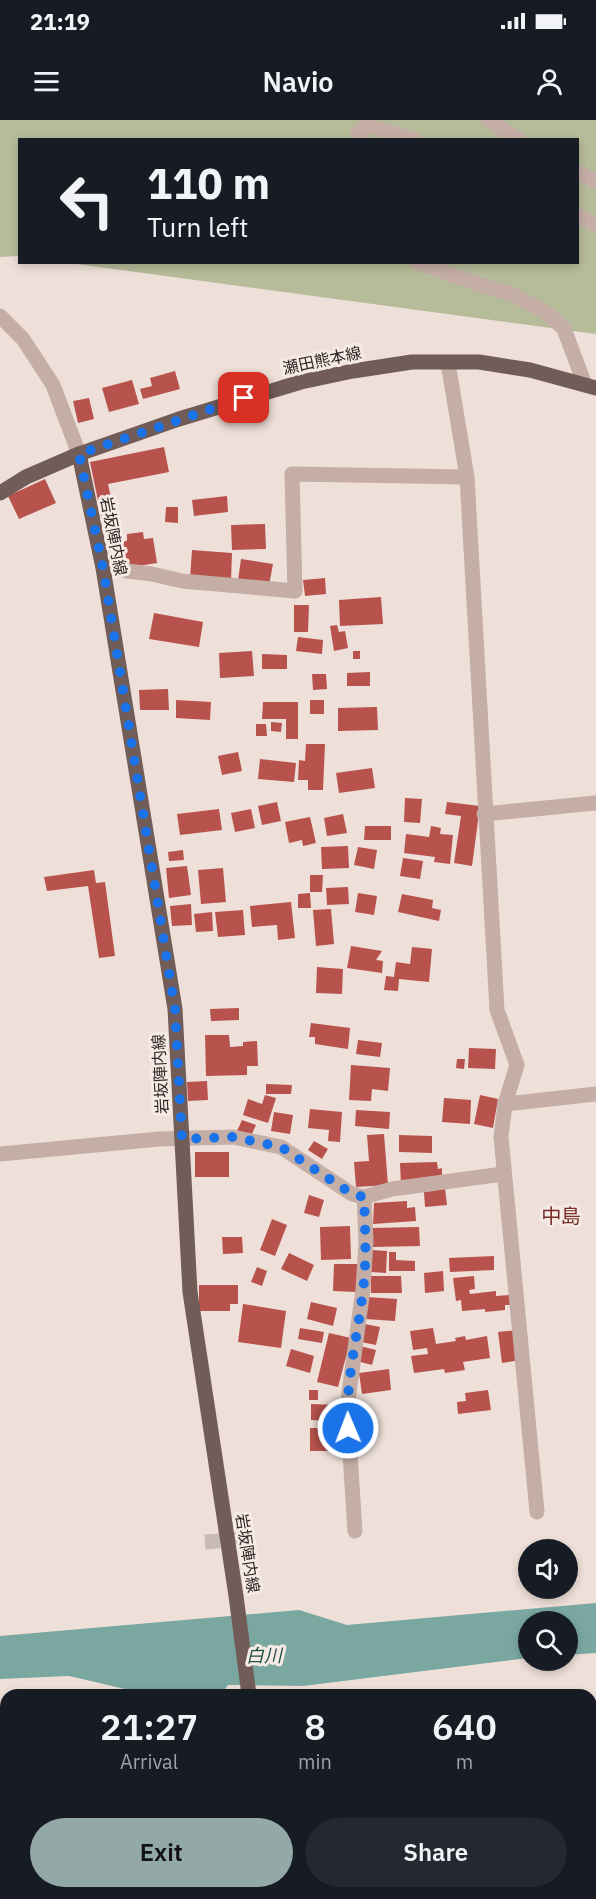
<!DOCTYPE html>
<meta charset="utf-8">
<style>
:root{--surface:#171b24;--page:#242831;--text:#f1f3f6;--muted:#9ea1a6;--accent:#93a9a8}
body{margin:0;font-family:"IBM Plex Sans","Noto Sans JP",sans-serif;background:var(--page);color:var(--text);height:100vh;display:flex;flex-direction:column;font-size:22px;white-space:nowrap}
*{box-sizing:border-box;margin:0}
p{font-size:20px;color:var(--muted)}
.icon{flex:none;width:33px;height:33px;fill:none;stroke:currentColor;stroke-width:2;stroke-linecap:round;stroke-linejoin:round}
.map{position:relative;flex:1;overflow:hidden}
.sheet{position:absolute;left:0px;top:1569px;width:597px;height:210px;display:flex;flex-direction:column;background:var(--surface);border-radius:18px 18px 0 0;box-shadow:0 3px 9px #0003}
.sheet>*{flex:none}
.hud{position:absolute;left:18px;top:18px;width:561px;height:126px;border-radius:0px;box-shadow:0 3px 9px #0003;background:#171b24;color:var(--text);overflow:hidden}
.buttons{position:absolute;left:518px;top:1419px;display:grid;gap:12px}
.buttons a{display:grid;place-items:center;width:60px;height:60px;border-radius:50%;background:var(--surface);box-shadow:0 3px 9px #0003;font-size:30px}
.pin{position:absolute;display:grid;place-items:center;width:51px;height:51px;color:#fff;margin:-26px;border-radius:12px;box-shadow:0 3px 9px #0006}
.me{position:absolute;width:66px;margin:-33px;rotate:359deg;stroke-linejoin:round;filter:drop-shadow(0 0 4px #0008)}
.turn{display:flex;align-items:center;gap:21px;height:126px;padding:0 30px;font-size:27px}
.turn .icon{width:78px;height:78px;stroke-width:2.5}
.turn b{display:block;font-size:42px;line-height:51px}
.eta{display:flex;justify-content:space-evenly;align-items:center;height:102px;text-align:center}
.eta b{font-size:36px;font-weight:600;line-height:42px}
.button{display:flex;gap:12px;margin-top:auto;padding:12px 30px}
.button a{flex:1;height:69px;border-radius:36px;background:var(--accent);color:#111;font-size:24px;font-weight:600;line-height:69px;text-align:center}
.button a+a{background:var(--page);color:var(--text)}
.status{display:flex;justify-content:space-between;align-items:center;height:42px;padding:0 30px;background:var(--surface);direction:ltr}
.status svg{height:16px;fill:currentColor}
header{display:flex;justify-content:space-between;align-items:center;height:78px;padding:0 30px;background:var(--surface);font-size:27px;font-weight:600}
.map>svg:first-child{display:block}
.green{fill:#b6bb9a}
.water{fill:#7ba7a1}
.building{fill:#b8524c}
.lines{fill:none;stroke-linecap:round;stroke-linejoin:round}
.minor-tunnel{stroke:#c8bbb4;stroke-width:15;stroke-dasharray:15 8;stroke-linecap:butt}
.minor{stroke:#c4aea6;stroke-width:15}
.major{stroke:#715c58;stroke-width:15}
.route{stroke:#1a73e8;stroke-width:10;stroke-dasharray:0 18}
.labels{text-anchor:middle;stroke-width:6;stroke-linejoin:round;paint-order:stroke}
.street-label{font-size:16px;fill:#312726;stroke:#f6eae4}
.water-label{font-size:18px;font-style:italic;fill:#204e48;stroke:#f6eae4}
.quarter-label{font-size:20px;fill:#772c28;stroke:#f6eae4}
</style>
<div class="status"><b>21:19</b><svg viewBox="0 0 49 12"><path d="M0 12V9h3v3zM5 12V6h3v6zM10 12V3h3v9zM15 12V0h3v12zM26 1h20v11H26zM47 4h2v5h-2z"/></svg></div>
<header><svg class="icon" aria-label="menu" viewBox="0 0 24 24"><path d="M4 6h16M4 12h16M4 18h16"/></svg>Navio<svg class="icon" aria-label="person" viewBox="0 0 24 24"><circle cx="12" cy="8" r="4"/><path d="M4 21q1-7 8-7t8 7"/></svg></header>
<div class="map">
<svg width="596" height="1779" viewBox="0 0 596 1779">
<rect width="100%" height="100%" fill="#eee0d8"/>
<!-- green -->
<path class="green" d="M0 0H596V214L69 143 578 142V20H20L19 136 0 137Z"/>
<!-- water -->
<path class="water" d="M596 1483V1533L567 1535V1502H528V1538L303 1566 228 1565 221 1575H151L69 1556 0 1559V1516L299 1490 347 1505Z"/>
<!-- building -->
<g class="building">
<path d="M175 251 180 269 143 279 140 269 152 266 150 258Z"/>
<path d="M132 260 139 284 109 292 102 268Z"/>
<path d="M89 278 94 299 78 303 73 281Z"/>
<path d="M164 327 169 352 108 364 115 397 102 400 90 342Z"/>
<path d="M45 359 56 383 19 399 8 376Z"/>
<path d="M227 376 228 392 194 396 192 380Z"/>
<path d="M166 387H178V403L165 402Z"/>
<path d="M265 404 266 429 232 430 231 405Z"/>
<path d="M143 412 144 419 153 418 157 443 120 449 116 423 127 421V414Z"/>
<path d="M192 430 232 433 231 461 190 458Z"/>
<path d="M241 439 273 444 269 465 238 460Z"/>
<path d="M325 458 326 474 305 476 303 460Z"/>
<path d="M381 477 383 504 340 506 339 480Z"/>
<path d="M294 485H309L308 512H294Z"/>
<path d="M154 493 203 502 199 527 149 519Z"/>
<path d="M337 505 339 512 345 511 348 528 334 531 330 506Z"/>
<path d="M298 517 323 520 322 534 296 531Z"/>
<path d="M252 531 254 556 220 558 219 533Z"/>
<rect x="353" y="531" width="7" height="8"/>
<path d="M262 534 287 535V549H262Z"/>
<path d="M370 552V566H347V553Z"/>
<path d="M312 554H326L327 569 313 570Z"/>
<path d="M168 569 169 590H140L139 570Z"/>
<path d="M176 580 211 582 210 600 176 598Z"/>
<rect x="310" y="580" width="14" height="14"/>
<path d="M263 582H298V619H286V599H262Z"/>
<path d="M377 587 378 610 338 611V588Z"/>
<path d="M271 602 282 603 281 612 271 611Z"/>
<path d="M256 604H266L267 616H256Z"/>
<path d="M306 624H325L323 670H308V660H298L299 640 305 641Z"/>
<path d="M238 632 242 651 222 655 218 636Z"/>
<path d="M260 639 296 643 294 662 258 659Z"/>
<path d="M372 648 375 668 339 673 336 653Z"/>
<path d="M405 678 422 679 420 703 404 702Z"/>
<path d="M277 682 281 701 262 705 258 686Z"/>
<path d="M447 682 480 686 472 746 454 743 461 696 445 694Z"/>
<path d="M219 689 222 710 180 715 177 694Z"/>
<path d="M251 689 255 708 235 712 231 693Z"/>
<path d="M343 694 347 713 327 716 324 698Z"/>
<path d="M310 697 316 723 303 726 302 720 289 723 285 702Z"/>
<path d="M365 706H391V720H364Z"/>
<path d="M431 706 441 708 440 714 453 715 450 744 434 742 435 737 404 733 406 714 429 717Z"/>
<path d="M348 726 349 748 322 749 321 727Z"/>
<path d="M358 727 377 730 374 749 354 745Z"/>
<path d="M183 730 184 740 169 741 168 732Z"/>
<path d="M403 738 423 741 420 759 400 756Z"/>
<path d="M187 746 191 775 169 778 166 748Z"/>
<path d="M223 748 226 782 201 784 198 750Z"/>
<path d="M94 750 96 763 105 762 115 836 99 838 88 766 47 771 44 757Z"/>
<path d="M310 755H323L322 772H310Z"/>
<path d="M348 767 349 784 327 785 326 768Z"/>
<path d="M310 773 311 788H298V774Z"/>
<path d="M358 773 377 776 374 795 355 792Z"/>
<path d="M402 774 433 780 432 788 441 790 439 801 398 792Z"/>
<path d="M291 782 295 818 278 820 277 805 252 807 250 786Z"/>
<path d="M191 784 192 805 172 806 170 786Z"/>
<path d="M331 789 334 824 316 826 313 790Z"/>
<path d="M243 790 245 815 218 817 215 792Z"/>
<path d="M212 792 213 811 196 812 194 794Z"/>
<path d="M351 826 382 831 376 840 383 841 382 853 347 848Z"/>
<path d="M412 827 432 829 429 862 399 859 398 871 384 870 386 856 394 857 396 842 410 844Z"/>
<path d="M317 847 343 849 342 874 316 873Z"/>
<path d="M239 888V900L211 901 210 889Z"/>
<path d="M311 903 350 908 348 929 315 924V917H309Z"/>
<path d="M205 915H229L230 927 243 926V922L257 921 258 946H247V955L206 956Z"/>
<path d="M358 920 382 923 380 937 356 934Z"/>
<path d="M469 928 496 929 495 949 468 948Z"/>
<path d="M457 939H465L464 949 456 948Z"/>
<path d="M351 945 390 948 388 971 372 969 371 981 349 980Z"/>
<path d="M207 961 208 980 188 981 187 962Z"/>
<path d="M266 964 292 965 291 974H266Z"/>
<path d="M265 975 276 978 268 1003 243 995 248 979 262 984Z"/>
<path d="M480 975 498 979 493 1008 474 1004Z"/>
<path d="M444 978 471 980 470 1004 442 1002Z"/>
<path d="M310 989 342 992 340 1022 328 1021 329 1010 308 1008Z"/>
<path d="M356 990 390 992 389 1009 355 1006Z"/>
<path d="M274 992 293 995 290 1014 271 1011Z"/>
<path d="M242 1000 256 1005 251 1016 237 1011Z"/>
<path d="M384 1014 388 1065 356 1067 354 1042 369 1041 367 1015Z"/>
<path d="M399 1015 432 1016V1033L399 1032Z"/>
<path d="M314 1021 328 1029 322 1039 308 1030Z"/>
<rect x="195" y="1032" width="34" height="25"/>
<path d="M437 1042 438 1049 442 1048V1059L401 1066 400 1043Z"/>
<path d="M445 1069 447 1085 425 1087 424 1072Z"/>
<path d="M309 1075 324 1080 319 1097 304 1093Z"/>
<path d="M407 1081V1088L415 1087 416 1101 373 1104 374 1083Z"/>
<path d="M272 1099 287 1105 275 1136 260 1130Z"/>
<path d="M350 1106 351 1139 321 1140 320 1107Z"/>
<path d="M419 1107 420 1126 372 1127 371 1108Z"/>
<path d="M222 1117H242L243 1133 223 1134Z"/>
<path d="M372 1130 387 1131 386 1153 371 1152Z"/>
<path d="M389 1132H396V1140L415 1141V1151H389Z"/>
<path d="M289 1133 314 1145 307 1161 281 1149Z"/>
<path d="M494 1136V1150L450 1152 449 1138Z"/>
<path d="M334 1144H358L357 1172 333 1171Z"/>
<path d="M257 1147 267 1151 262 1166 251 1162Z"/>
<path d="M443 1151 444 1171 425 1173 424 1153Z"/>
<path d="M371 1156H401L402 1173H371Z"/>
<path d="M474 1156 475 1169 469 1170 470 1174 496 1171V1176L509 1175 510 1185H505V1190L485 1192V1189L462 1191 461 1180 456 1181 453 1158Z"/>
<path d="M199 1165H238V1184H230V1191H199Z"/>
<path d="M367 1177 397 1179 395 1201 365 1199Z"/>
<path d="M311 1182 337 1188 333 1206 307 1199Z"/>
<path d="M243 1184 286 1191 281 1228 238 1222Z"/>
<path d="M365 1204 380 1207 376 1225 361 1222Z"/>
<path d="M300 1208 324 1212 322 1223 298 1219Z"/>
<path d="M433 1208 436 1224 456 1221 455 1218 465 1216 466 1220 487 1216 490 1238 463 1242 465 1250 445 1253 444 1249 414 1253 411 1236 428 1234 427 1228 413 1230 410 1211Z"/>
<path d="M519 1210 522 1240 502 1243 498 1212Z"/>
<path d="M329 1213 351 1218 338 1267 317 1262Z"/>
<path d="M360 1226 376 1230 372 1245 357 1241Z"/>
<path d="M291 1229 314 1236 310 1253 286 1246Z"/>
<path d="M389 1249 391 1270 362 1274 359 1253Z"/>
<rect x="309" y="1270" width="9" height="10"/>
<path d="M488 1270 491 1290 458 1294 457 1282 466 1281 465 1273Z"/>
<path d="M311 1284 338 1285V1301L311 1300Z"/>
<rect x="310" y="1308" width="27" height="23"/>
<path d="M596 1701V1722L591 1723V1702Z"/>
<path d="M596 1769V1779H583L582 1773H591V1770Z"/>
<path d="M424 1773H460L461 1779H425Z"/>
<path d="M471 1773H490L491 1778 482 1779 481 1775 471 1777Z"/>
<path d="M564 1773H571L572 1777 578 1776V1779H553L552 1775Z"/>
</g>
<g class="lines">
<!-- minor-tunnel -->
<path class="minor-tunnel" d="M205 1422 245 1419"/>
<!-- minor -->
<g class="minor">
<path d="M489 0 519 20"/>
<path d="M362 20 358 12 367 5 414 20"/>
<path d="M578 52 596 62"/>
<path d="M578 96 596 105"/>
<path d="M417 142 483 166 512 174 547 193 564 209 585 265"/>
<path d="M0 196 23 219 53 265 79 334"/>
<path d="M448 243 467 357 497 890 517 945 505 984 501 1017 537 1392"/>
<path d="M103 448 152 454 182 461 295 471 292 354 467 357"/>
<path d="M484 694 596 683"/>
<path d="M505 984 596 974"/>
<path d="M0 1034 159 1019 233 1017 281 1027 352 1074 364 1077 392 1069 503 1054"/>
<path d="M355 1411 347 1288 363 1169 366 1122 364 1077"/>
<path d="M591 1730 596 1729"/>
<path d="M507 1773 508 1779"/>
</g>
<!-- major -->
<g class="major">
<path d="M79 334 103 448 175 889 190 1172 236 1476 249 1575"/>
<path d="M0 373 26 357 79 334 179 299 301 262 353 251 412 242H479L530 250 596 268"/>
<path d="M277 1773 279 1779"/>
</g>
</g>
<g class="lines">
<!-- route -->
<path class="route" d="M244 278 79 334 103 448 175 889 182 1019 233 1017 281 1027 352 1074 364 1077C365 1108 367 1139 363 1170 358 1216 345 1262 348 1308"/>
</g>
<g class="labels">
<!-- street labels -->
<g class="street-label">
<text transform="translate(322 240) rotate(-12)" y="6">瀬田熊本線</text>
<text transform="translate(114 416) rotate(79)" y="6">岩坂陣内線</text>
<text transform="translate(160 954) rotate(-93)" y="6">岩坂陣内線</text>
<text transform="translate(248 1433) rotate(81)" y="6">岩坂陣内線</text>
</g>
<!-- water labels -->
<g class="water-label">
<text transform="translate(264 1536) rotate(-1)" y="6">白川</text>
</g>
<!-- quarter labels -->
<g class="quarter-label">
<text x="561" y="1103">中島</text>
</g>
</g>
</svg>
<div class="buttons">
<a><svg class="icon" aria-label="sound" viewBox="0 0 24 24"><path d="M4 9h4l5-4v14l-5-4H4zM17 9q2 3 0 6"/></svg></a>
<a><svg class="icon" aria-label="search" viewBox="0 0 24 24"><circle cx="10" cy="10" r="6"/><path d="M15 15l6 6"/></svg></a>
</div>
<div class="pin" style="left:244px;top:278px;background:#d93025"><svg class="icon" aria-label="arrive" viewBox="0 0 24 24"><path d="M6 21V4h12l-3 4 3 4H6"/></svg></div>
<svg class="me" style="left:348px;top:1308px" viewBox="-20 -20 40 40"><circle r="17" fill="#1a73e8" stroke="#fff" stroke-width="3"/><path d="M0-11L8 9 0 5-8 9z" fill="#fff"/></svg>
<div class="hud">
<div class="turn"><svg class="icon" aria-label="left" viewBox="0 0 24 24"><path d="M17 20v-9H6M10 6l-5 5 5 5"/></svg><div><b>110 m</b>Turn left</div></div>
</div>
<section class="sheet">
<div class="eta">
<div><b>21:27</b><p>Arrival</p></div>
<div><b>8</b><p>min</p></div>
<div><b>640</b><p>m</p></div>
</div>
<div class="button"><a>Exit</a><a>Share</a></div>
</section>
</div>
